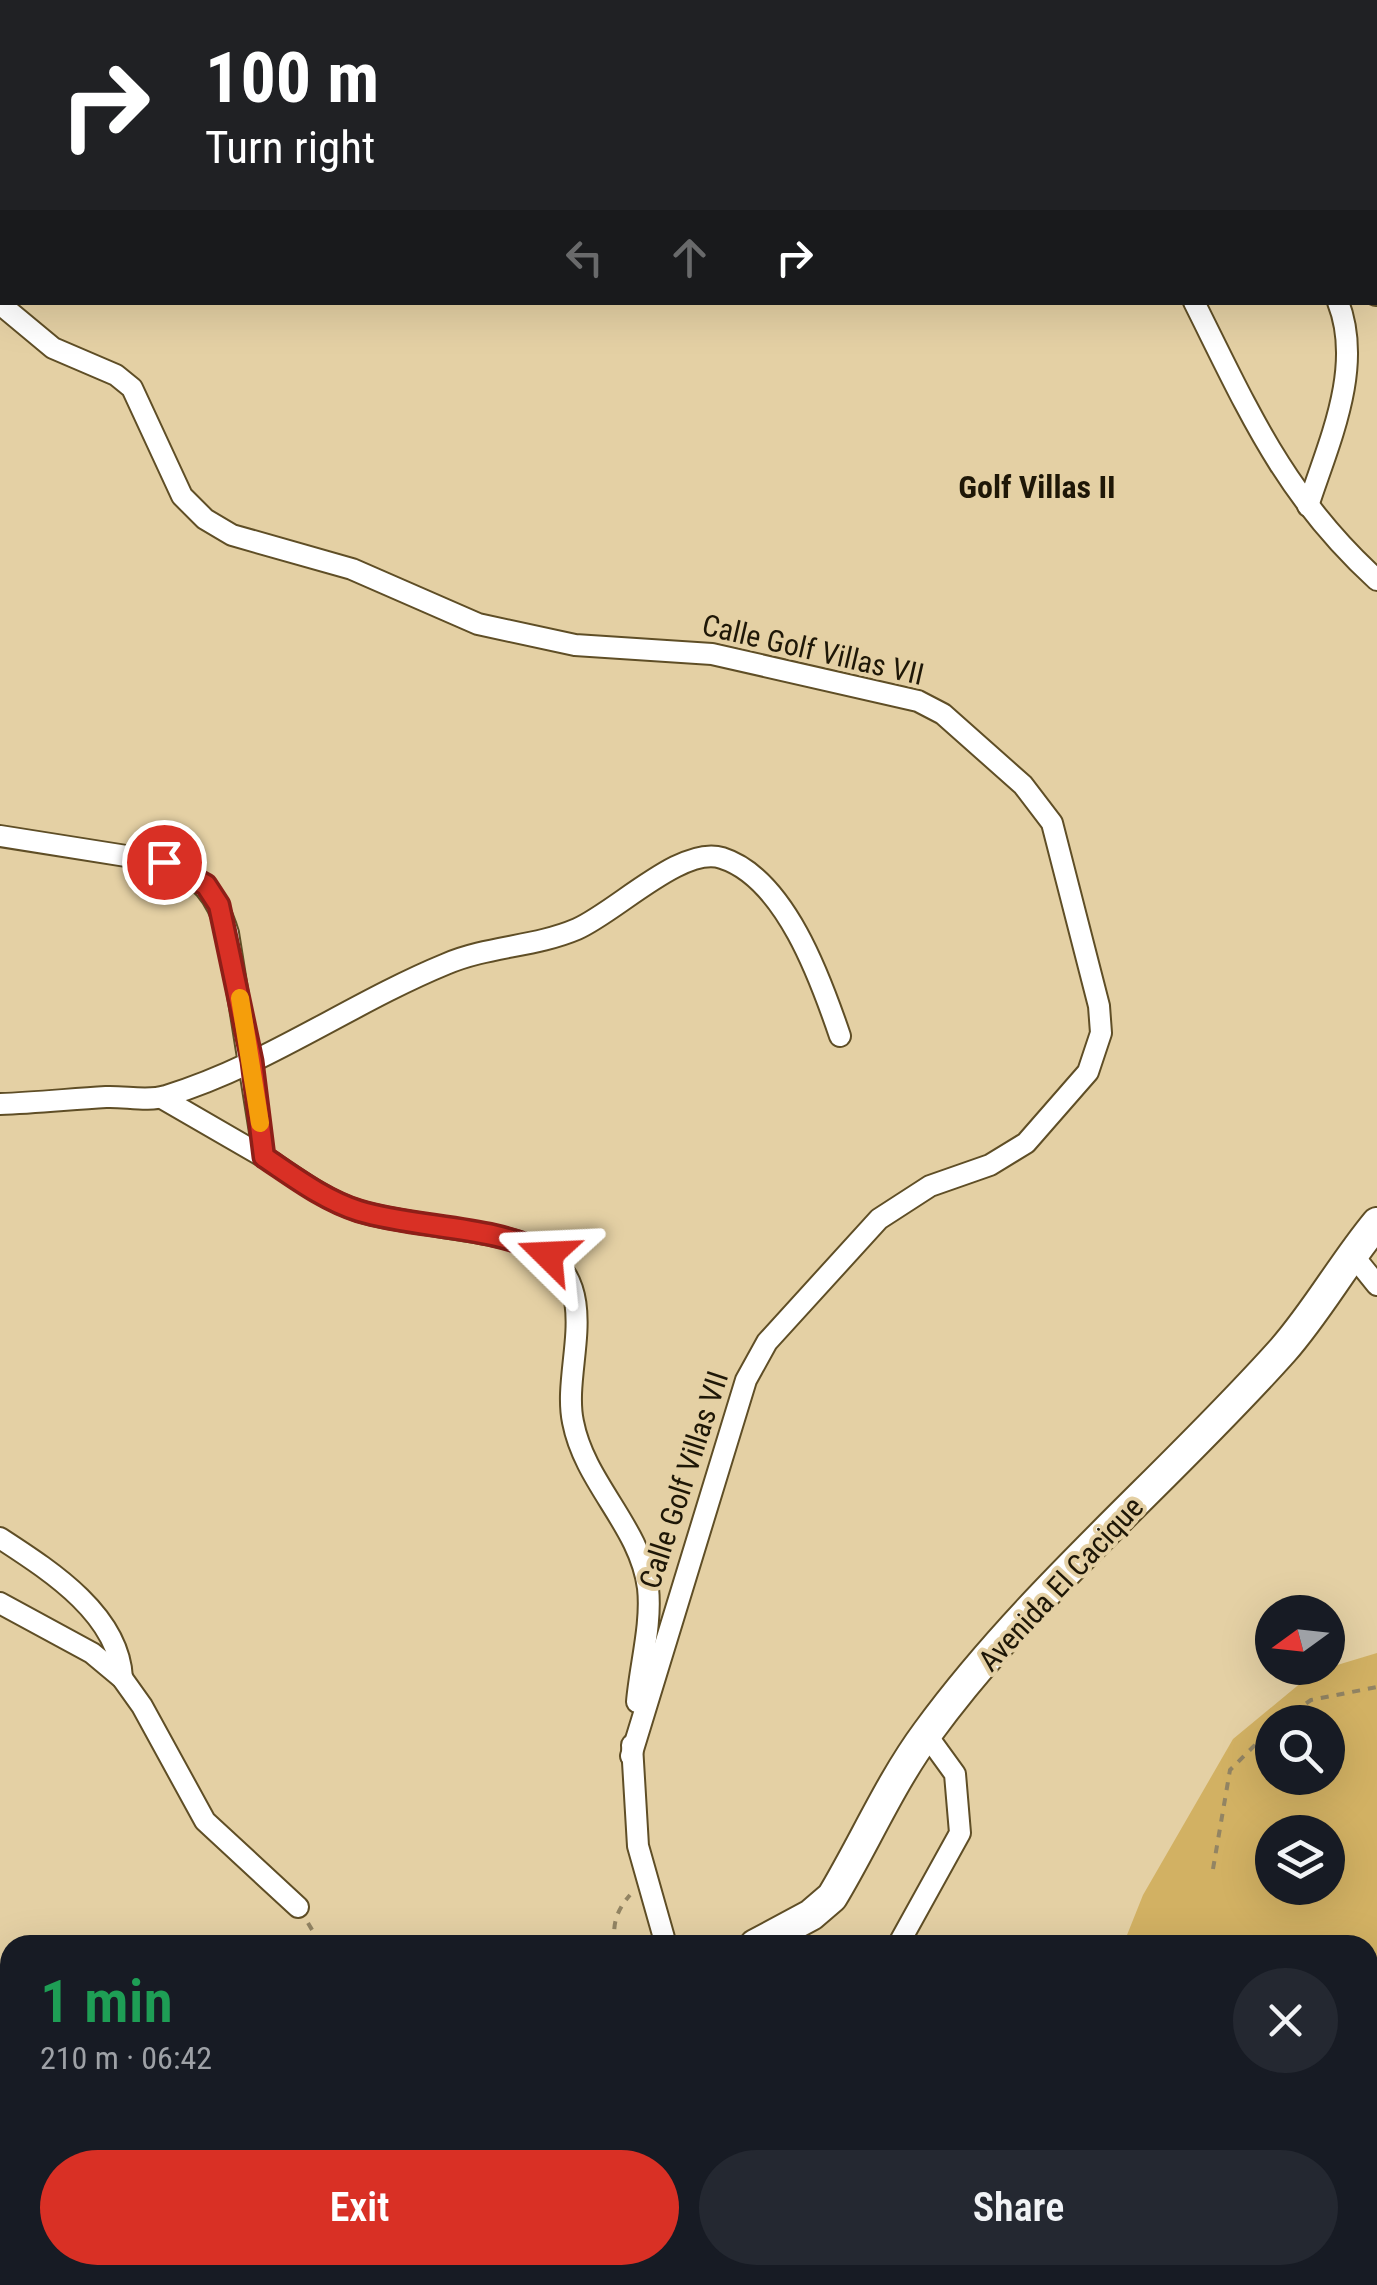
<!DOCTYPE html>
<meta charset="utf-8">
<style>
:root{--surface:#171b24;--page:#242831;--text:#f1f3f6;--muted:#9ea1a6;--accent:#d93025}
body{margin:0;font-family:"Roboto Condensed",sans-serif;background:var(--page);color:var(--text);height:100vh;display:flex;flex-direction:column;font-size:38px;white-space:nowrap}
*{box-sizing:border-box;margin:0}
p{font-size:32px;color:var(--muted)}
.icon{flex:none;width:55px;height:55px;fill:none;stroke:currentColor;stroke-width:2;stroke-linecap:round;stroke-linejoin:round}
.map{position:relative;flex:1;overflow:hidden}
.side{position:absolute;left:0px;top:1935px;width:1378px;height:350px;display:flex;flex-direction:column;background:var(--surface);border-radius:30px 30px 0 0;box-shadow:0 10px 40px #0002}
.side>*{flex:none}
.banner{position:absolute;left:0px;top:0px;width:1378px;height:305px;box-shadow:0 10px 40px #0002;background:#202124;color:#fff;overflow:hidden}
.needle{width:65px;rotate:255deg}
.buttons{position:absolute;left:1255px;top:1595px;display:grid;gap:20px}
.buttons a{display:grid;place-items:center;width:90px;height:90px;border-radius:50%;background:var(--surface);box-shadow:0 10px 40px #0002;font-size:50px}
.pin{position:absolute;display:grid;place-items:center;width:85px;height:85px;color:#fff;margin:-42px;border:5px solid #fff;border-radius:50%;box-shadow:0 2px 10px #0007}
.me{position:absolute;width:110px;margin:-55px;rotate:291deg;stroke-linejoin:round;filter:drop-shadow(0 0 8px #0008)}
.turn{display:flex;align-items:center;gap:35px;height:210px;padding:0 40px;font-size:45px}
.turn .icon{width:130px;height:130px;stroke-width:2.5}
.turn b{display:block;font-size:70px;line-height:85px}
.lanes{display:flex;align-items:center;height:95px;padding:0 40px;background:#0003;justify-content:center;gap:50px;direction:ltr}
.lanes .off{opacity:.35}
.round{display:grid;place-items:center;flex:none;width:105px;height:105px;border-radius:52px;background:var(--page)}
.summary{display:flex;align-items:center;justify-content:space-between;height:170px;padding:0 40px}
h1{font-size:60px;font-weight:600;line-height:75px;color:#1e9e55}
.action{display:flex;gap:20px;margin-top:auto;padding:20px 40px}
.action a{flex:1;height:115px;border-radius:60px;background:var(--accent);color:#fff;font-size:40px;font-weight:600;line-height:115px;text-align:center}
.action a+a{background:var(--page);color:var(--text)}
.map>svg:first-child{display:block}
.green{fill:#d2b163;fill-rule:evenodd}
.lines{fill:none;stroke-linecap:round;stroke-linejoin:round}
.lane-casing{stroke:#5f4e26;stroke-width:14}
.street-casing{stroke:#5f4e26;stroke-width:24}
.secondary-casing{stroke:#5f4e26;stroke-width:34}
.path{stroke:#928463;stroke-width:4;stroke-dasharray:8 8;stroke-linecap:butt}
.lane{stroke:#fff;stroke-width:10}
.street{stroke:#fff;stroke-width:20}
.secondary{stroke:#fff;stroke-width:30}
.route-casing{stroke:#8d1f18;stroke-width:25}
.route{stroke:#d93025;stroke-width:18}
.slow{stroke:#f59e0b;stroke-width:18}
.labels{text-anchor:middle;stroke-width:8;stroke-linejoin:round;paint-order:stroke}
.street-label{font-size:30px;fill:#1e1707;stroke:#e4d0a4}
.neighbourhood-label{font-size:32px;font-weight:bold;fill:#1e1707;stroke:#e4d0a4}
</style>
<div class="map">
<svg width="1377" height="2285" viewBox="0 0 1377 2285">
<rect width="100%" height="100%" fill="#e4d0a4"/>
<!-- green -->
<path class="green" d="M1377 1653V2285H959L967 2275H1368V1945H1123L1143 1895 1233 1739 1314 1672ZM1272 1722H1328V1778H1272ZM1272 1832H1328V1888H1272Z"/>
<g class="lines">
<!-- lane casing -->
<g class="lane-casing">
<g id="lane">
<path d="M875 0 876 2"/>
<path d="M1375 11 1377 10"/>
</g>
</g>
<!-- street casing -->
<g class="street-casing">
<g id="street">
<path d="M133 0 134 2"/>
<path d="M689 0 694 2"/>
<path d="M720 0 721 2"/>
<path d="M1240 0V2"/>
<path d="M200 2 202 0"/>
<path d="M275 2 276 0"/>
<path d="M1194 302C1249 412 1284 495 1377 580"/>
<path d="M0 304 53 348 116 375 132 388 182 496 205 519 232 535 352 569 478 624 575 645 712 654 918 701 943 714 1023 785 1052 823 1099 1006 1101 1033 1088 1072 1026 1143 990 1165 930 1186 879 1219 767 1342 746 1380 631 1756"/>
<path d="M1308 506C1328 444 1364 368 1338 302"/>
<path d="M0 836 164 862C201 876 216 895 228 933L264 1157C294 1176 323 1199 356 1210 405 1227 513 1229 548 1255 601 1295 562 1370 573 1422 585 1484 640 1526 648 1588 652 1624 640 1666 637 1702"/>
<path d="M162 1098 264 1157"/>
<path d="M0 1104C36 1103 70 1099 106 1097 125 1096 148 1102 166 1096 265 1066 351 1003 446 964 488 946 535 947 577 929 616 912 682 845 722 858 785 878 821 980 840 1036"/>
<path d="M1352 1254 1377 1285"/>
<path d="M0 1538C49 1570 119 1614 122 1678"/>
<path d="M0 1603 92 1653 122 1678 142 1706 205 1821 298 1907"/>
<path d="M632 1745 638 1846 666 1945"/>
<path d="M898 1945 960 1833 955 1774 926 1734"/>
<path d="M743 2285V2275"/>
</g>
</g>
<!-- secondary casing -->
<g class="secondary-casing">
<g id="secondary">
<path d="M1278 0 1279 2"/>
<path d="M1375 284 1377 290"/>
<path d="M755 1945 811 1915 832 1897C864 1844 890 1783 927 1733 1029 1593 1168 1479 1283 1350 1318 1310 1343 1264 1377 1223"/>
<path d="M669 2285 674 2275"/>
</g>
</g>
<!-- path -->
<g class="path">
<path d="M1280 1722 1311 1700 1377 1687"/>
<path d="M1213 1869 1230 1770 1272 1728"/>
<path d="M308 1923 321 1945"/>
<path d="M616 1945C611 1925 617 1910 630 1895"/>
<path d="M549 2285 550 2275"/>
<path d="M621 2285 626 2275"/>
<path d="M1212 2285 1221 2275"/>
</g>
<!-- lane -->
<use href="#lane" class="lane"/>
<!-- street -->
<use href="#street" class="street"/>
<!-- secondary -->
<use href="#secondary" class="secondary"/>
</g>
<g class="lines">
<!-- route casing -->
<g class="route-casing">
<path id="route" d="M164 862 206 885 219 905 252 1061 264 1157C294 1177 324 1200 359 1211 419 1229 495 1225 548 1255"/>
</g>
<!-- route -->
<use href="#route" class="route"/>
<!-- slow -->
<path class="slow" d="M240 998 260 1123"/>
</g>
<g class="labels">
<!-- street labels -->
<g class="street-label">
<text transform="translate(813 650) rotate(13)" y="10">Calle Golf Villas VII</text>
<text transform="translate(684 1480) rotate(-72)" y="10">Calle Golf Villas VII</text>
<text transform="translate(1061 1584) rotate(-47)" y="10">Avenida El Cacique</text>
</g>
<!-- neighbourhood labels -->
<g class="neighbourhood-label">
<text x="1037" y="498">Golf Villas II</text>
</g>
</g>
</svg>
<div class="buttons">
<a><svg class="needle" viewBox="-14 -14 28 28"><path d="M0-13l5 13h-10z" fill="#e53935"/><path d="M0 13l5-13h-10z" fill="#9ea1a6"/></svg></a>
<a><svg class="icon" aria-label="search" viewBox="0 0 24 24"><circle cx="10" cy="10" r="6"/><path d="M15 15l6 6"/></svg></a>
<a><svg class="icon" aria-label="layers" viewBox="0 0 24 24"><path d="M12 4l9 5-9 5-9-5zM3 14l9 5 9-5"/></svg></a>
</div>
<div class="pin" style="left:164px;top:862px;background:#d93025"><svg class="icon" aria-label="arrive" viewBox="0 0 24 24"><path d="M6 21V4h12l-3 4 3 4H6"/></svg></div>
<svg class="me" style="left:548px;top:1255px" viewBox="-20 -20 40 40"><path d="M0-17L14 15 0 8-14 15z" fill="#d93025" stroke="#fff" stroke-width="4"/></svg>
<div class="banner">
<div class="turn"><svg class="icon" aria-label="right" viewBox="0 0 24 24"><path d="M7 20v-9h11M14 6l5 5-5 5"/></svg><div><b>100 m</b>Turn right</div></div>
<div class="lanes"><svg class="icon off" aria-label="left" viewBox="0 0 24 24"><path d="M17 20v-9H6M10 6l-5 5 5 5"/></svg><svg class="icon off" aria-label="ahead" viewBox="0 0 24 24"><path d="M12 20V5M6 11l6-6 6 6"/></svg><svg class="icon" aria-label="right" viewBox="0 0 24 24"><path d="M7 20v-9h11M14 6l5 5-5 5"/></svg></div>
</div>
<section class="side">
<div class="summary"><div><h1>1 min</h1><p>210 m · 06:42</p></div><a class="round"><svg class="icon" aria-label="close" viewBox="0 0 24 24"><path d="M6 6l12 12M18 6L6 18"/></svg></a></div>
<div class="action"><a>Exit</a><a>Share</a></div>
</section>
</div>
